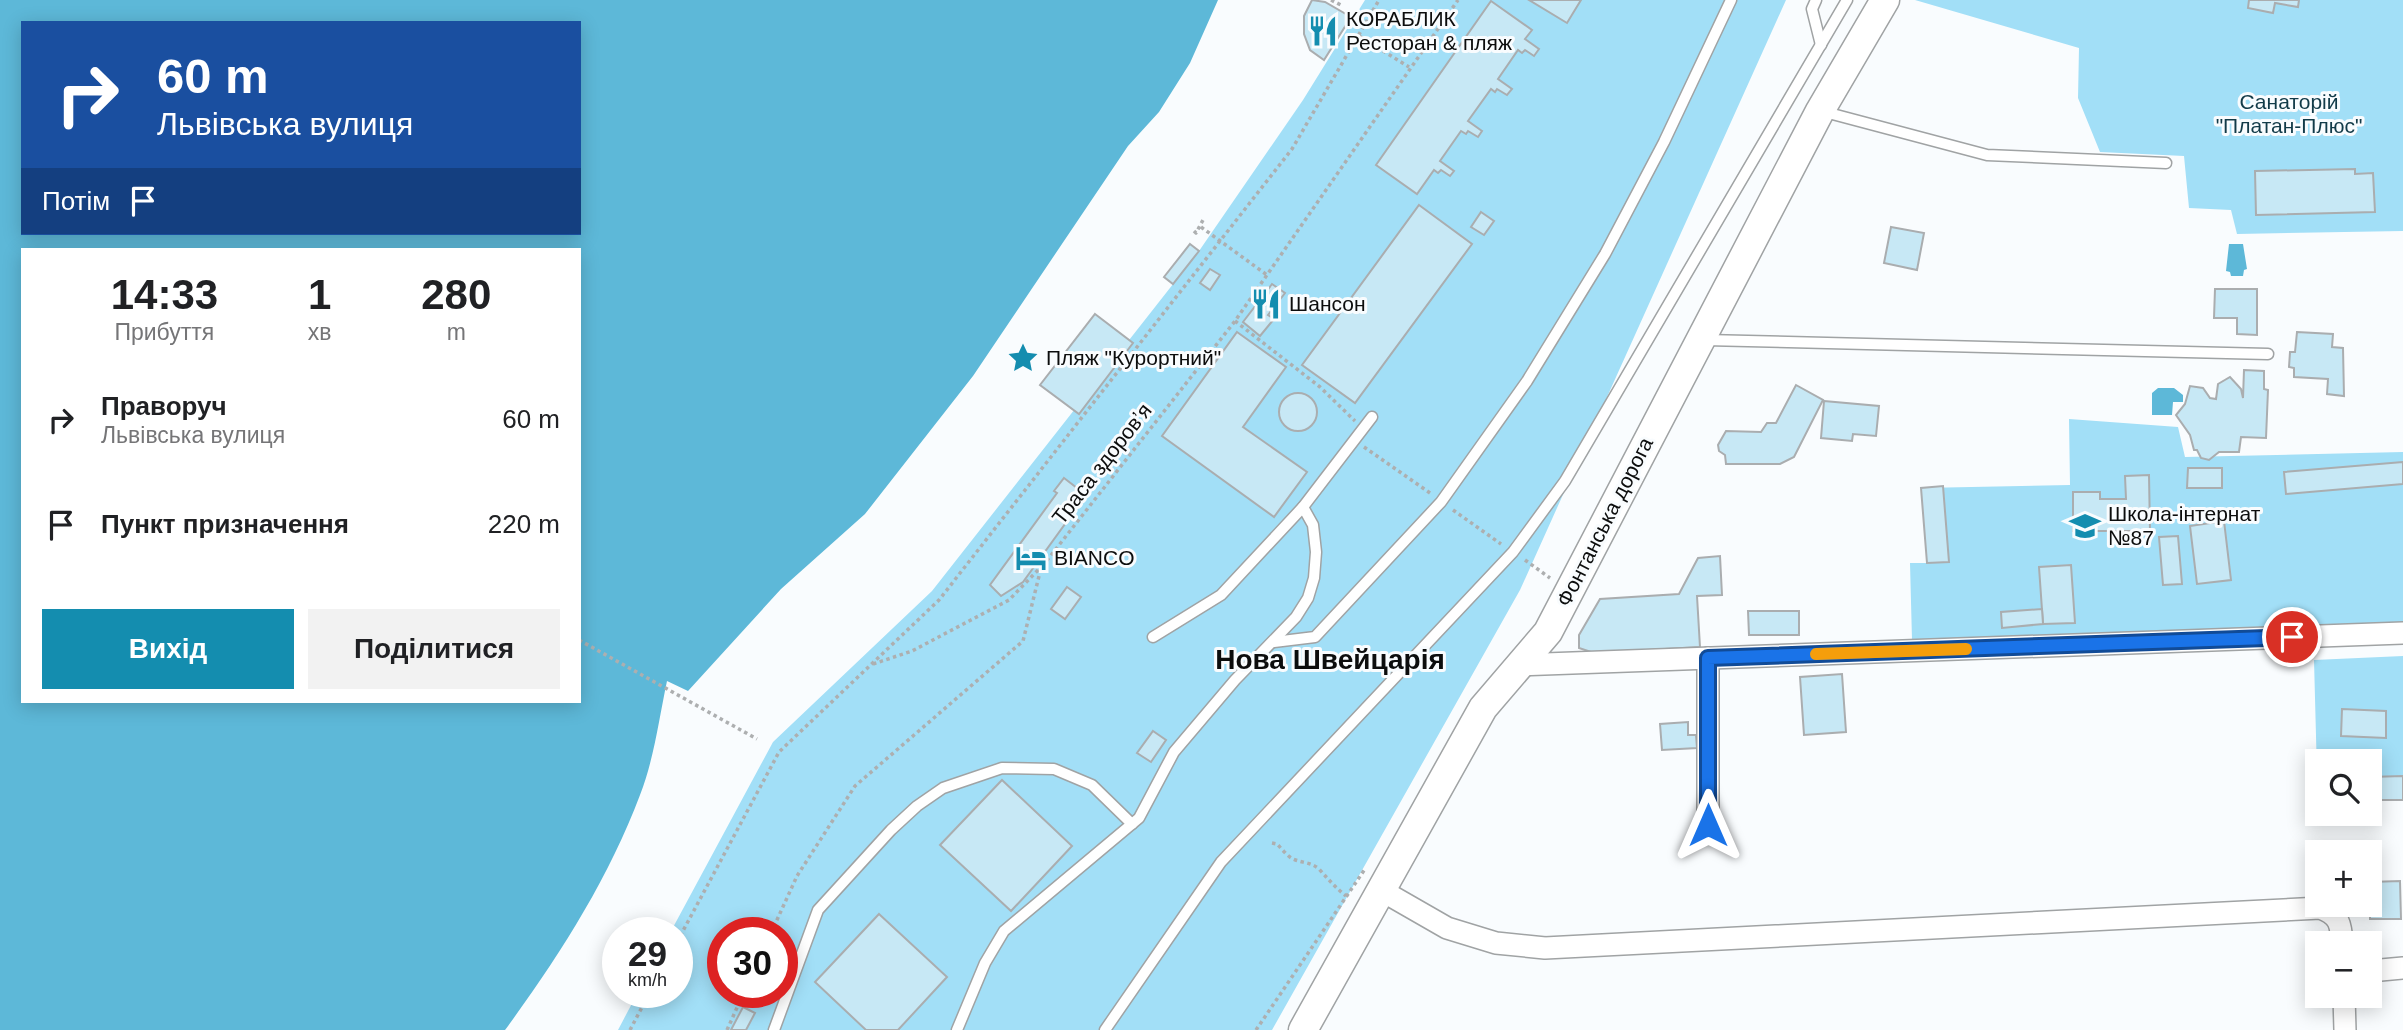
<!DOCTYPE html>
<html lang="uk">
<meta charset="utf-8">
<style>
:root{--surface:#fff;--page:#f2f2f2;--text:#202124;--muted:#757577;--accent:#148daf}
body{margin:0;font-family:Arial,sans-serif;background:var(--page);color:var(--text);height:100vh;display:flex;flex-direction:column;font-size:26px;white-space:nowrap}
*{box-sizing:border-box;margin:0}
p{font-size:23px;color:var(--muted)}
.icon{flex:none;width:38px;height:38px;fill:none;stroke:currentColor;stroke-width:2;stroke-linecap:round;stroke-linejoin:round}
.map{position:relative;flex:1;overflow:hidden}
.panel{position:absolute;left:21px;top:248px;width:560px;height:455px;display:flex;flex-direction:column;background:var(--surface);border-radius:0px;box-shadow:0 4px 18px #0003}
.panel>*{flex:none}
.guide{position:absolute;left:21px;top:21px;width:560px;height:214px;border-radius:0px;box-shadow:0 4px 18px #0003;background:#1a4fa0;color:#fff;overflow:hidden}
.tools{position:absolute;left:2305px;top:749px;display:grid;gap:14px}
.tools a{display:grid;place-items:center;width:77px;height:77px;border-radius:0px;background:var(--surface);box-shadow:0 4px 18px #0003;font-size:35px}
.speed{position:absolute;left:602px;top:917px;display:flex;gap:14px;font-size:35px;font-weight:700;text-align:center}
.speed>*{display:grid;place-content:center;width:91px;height:91px;border-radius:50%;background:var(--surface);box-shadow:0 4px 18px #0003;line-height:1}
.speed small{font-size:18px;font-weight:400}
.speed .limit{border:10px solid #d22;background:#fff;color:#111}
.pin{position:absolute;display:grid;place-items:center;width:60px;height:60px;color:#fff;margin:-30px;border:4px solid #fff;border-radius:50%;box-shadow:0 2px 7px #0007}
.me{position:absolute;width:77px;margin:-38px;rotate:0deg;stroke-linejoin:round;filter:drop-shadow(0 0 5px #0008)}
.turn{display:flex;align-items:center;gap:24px;height:147px;padding:0 21px;font-size:32px}
.turn .icon{width:91px;height:91px;stroke-width:2.5}
.turn b{display:block;font-size:49px;line-height:60px}
.then{display:flex;align-items:center;height:66px;padding:0 21px;background:#0003;gap:14px;font-size:26px}
.eta{display:flex;justify-content:space-evenly;align-items:center;height:119px;text-align:center}
.eta b{font-size:42px;font-weight:600;line-height:49px}
.primary-button{display:flex;gap:14px;margin-top:auto;padding:14px 21px}
.primary-button a{flex:1;height:80px;border-radius:0px;background:var(--accent);color:#fff;font-size:28px;font-weight:600;line-height:80px;text-align:center}
.primary-button a+a{background:var(--page);color:var(--text)}
ul{padding:0;list-style:none}
li{display:flex;align-items:center;gap:21px;height:105px;padding:0 21px}
li div{flex:1}
li b{display:block;font-size:26px}
li em{font-style:normal}
.map>svg:first-child{display:block}
.green{fill:#a2dff7;fill-rule:evenodd}
.water{fill:#5db8d8;fill-rule:evenodd}
.building{fill:#c7e8f5;stroke:#aaadaf;stroke-width:2}
.lines{fill:none;stroke-linecap:round;stroke-linejoin:round}
.lane-casing{stroke:#a0a3a4;stroke-width:13}
.street-casing{stroke:#a0a3a4;stroke-width:24}
.secondary-casing{stroke:#a0a3a4;stroke-width:31}
.path{stroke:#adafb0;stroke-width:3.5;stroke-dasharray:3.5 3.5;stroke-linecap:butt}
.lane{stroke:#fff;stroke-width:10}
.street{stroke:#fff;stroke-width:21}
.secondary{stroke:#fff;stroke-width:28}
.route-casing{stroke:#114b97;stroke-width:18}
.route{stroke:#1a73e8;stroke-width:12}
.slow{stroke:#f59e0b;stroke-width:12}
.labels{text-anchor:middle;stroke-width:6;stroke-linejoin:round;paint-order:stroke}
.poi-label{font-size:21px;fill:#0c0d0d;stroke:#f9fcfe;text-anchor:start}
.park-label{font-size:21px;fill:#123b49;stroke:#f9fcfe}
.street-label{font-size:21px;fill:#0c0d0d;stroke:#f9fcfe}
.district-label{font-size:28px;font-weight:bold;fill:#0c0d0d;stroke:#f9fcfe}
</style>
<div class="map">
<svg width="2403" height="1030" viewBox="0 0 2403 1030">
<rect width="100%" height="100%" fill="#f9fcfe"/>
<!-- green -->
<g class="green">
<path d="M1365 0H1786L1520 590 1272 1030H618L638 992H677V933H670L773 742 932 591 1199 251 1303 100ZM723 933H782V992H723Z"/>
<path d="M1915 0H2403V231L2237 234 2231 210 2189 208 2184 156 2100 152 2078 98 2079 48Z"/>
<path d="M2069 419 2178 427 2185 457 2403 452V623L2250 631 1912 640 1910 563H1927L1921 488 2070 485Z"/>
<path d="M2403 656V800H2370V761H2317V774L2314 660Z"/>
</g>
<!-- water -->
<g class="water">
<path d="M0 0H1218L1190 63 1159 112 1128 146 973 376 865 514 781 589 688 691 667 681C659 719 654 759 640 795 608 880 558 958 505 1030H0ZM23 23H579V233H23ZM579 250V702H23V250Z"/>
<path d="M2229 244H2243L2247 269 2244 270 2243 276H2231L2230 272 2226 271Z"/>
<path d="M2158 388H2174L2183 395V402H2173L2172 415H2152V393Z"/>
</g>
<!-- building -->
<g class="building">
<path d="M1312 0 1325 2 1351 17 1324 60 1310 50 1304 34V16Z"/>
<path d="M1529 0H1581L1567 23Z"/>
<path d="M2249 0H2299L2298 7 2275 3 2273 13 2248 8Z"/>
<path d="M1491 1 1532 30 1525 39 1539 49 1534 56 1525 50 1522 53 1518 50 1498 79 1512 89 1507 95 1497 89 1495 92 1491 89 1468 121 1482 131 1478 137 1468 131 1466 134 1461 131 1440 161 1454 171 1450 176 1441 170 1438 173 1434 170 1417 194 1376 165Z"/>
<path d="M2355 169V174L2373 173 2375 212 2256 215 2255 171Z"/>
<path d="M1419 205 1472 244 1355 403 1302 365Z"/>
<path d="M1481 212 1494 221 1484 235 1471 227Z"/>
<path d="M1891 227 1924 233 1917 270 1884 263Z"/>
<path d="M1190 244 1199 251 1173 284 1164 277Z"/>
<path d="M1210 269 1220 275 1210 290 1200 283Z"/>
<path d="M1272 284 1285 293 1268 315 1274 319 1260 336 1243 322Z"/>
<path d="M2215 289H2257V335L2237 334V318H2214Z"/>
<path d="M1095 314 1133 343 1079 414 1040 385Z"/>
<path d="M1237 332 1286 367 1243 427 1307 472 1274 517 1162 436Z"/>
<path d="M2297 332 2333 334 2332 347 2343 348 2344 396 2327 394 2328 379 2294 377V368L2289 367 2290 352H2295Z"/>
<path d="M2244 370 2264 371V389L2268 390 2266 438 2241 437 2239 452H2219L2209 460 2201 458 2197 450H2194L2190 435 2176 415 2185 404 2190 386 2203 388 2210 398 2216 399 2218 384 2230 377 2241 389 2243 398Z"/>
<path d="M1796 385 1823 400 1794 457 1780 464H1726L1725 455 1719 451 1718 445 1726 431 1761 432 1767 423H1776Z"/>
<circle cx="1298" cy="412" r="19"/>
<path d="M1824 401 1879 406 1876 436 1853 434 1852 441 1821 438Z"/>
<path d="M2403 462V484L2286 494 2284 472Z"/>
<path d="M2188 468H2222V488H2187Z"/>
<path d="M2149 475 2150 531H2073V492H2100V499H2126L2125 476Z"/>
<path d="M1064 478 1086 495 1023 582 1001 596 990 585 1057 493 1054 491Z"/>
<path d="M1943 486 1949 562 1927 563 1921 488Z"/>
<path d="M2224 521 2231 580 2197 584 2190 526Z"/>
<path d="M2178 536 2182 584 2163 585 2159 537Z"/>
<path d="M1720 556 1722 595 1697 596 1700 647 1594 653 1579 648V635L1600 599 1679 594 1698 558Z"/>
<path d="M2071 565 2075 623 2043 624 2039 567Z"/>
<path d="M1067 587 1081 597 1065 619 1051 609Z"/>
<path d="M2042 609 2043 624 2002 628 2001 612Z"/>
<path d="M1748 611H1799V635H1749Z"/>
<path d="M1842 674 1846 732 1804 735 1800 677Z"/>
<path d="M2342 709 2386 711V738L2341 736Z"/>
<path d="M1688 722V735H1696L1697 748 1662 750 1660 724Z"/>
<path d="M1153 731 1166 740 1151 762 1137 753Z"/>
<path d="M2403 776V800H2370V777Z"/>
<path d="M1002 780 1072 846 1011 911 940 845Z"/>
<path d="M2400 881 2401 919H2370V882Z"/>
<path d="M879 914 947 977 898 1030H866L815 982Z"/>
<path d="M743 1007 755 1013 746 1030H731Z"/>
</g>
<g class="lines">
<!-- lane casing -->
<g class="lane-casing">
<g id="lane">
<path d="M1816 0 1812 9 1821 45"/>
<path d="M1821 111 1987 155 2166 163"/>
<path d="M1705 340 2268 354"/>
<path d="M1153 637 1221 595 1303 507"/>
<path d="M1274 642 1315 637 1441 502 1527 381 1605 254 1664 142 1731 0"/>
<path d="M774 1030 818 910 891 830 917 806 943 788 1002 768 1054 769 1092 785 1132 824"/>
<path d="M957 1030 985 963 1004 931 1139 818 1174 752 1235 680 1296 617 1308 598 1314 578 1316 552 1313 525 1303 507 1372 417"/>
<path d="M1105 1030 1221 862 1513 552 1565 481 1847 0"/>
</g>
</g>
<!-- street casing -->
<g class="street-casing">
<g id="street">
<path d="M1518 665 2403 633"/>
<path d="M1708 825V658"/>
<path d="M1379 889 1447 928 1496 943 1545 948 2320 908C2340 915 2341 925 2342 943"/>
<path d="M2370 971 2403 968"/>
<path d="M2344 996 2345 1030"/>
</g>
</g>
<!-- secondary casing -->
<g class="secondary-casing">
<path id="secondary" d="M1303 1030 1483 708 1548 632 1820 111 1885 0"/>
</g>
<!-- path -->
<g class="path">
<path d="M1331 0 1343 6"/>
<path d="M1359 36 1409 67"/>
<path d="M1201 227 1267 275"/>
<path d="M1194 231 1196 233 1203 220"/>
<path d="M1235 321 1320 387 1355 421"/>
<path d="M1364 447 1430 493"/>
<path d="M1453 510 1501 544"/>
<path d="M1525 560 1550 578"/>
<path d="M579 640 757 739"/>
<path d="M873 664 912 651 1009 600 1040 568"/>
<path d="M1272 843 1277 844C1282 849 1287 856 1293 859 1302 863 1311 862 1319 869 1328 879 1335 887 1346 896"/>
<path d="M771 933 797 876 855 786 1023 641 1041 568 1235 321 1458 0"/>
<path d="M677 942 779 752 939 600 1292 149 1379 0"/>
<path d="M630 1030 650 992"/>
<path d="M727 1030 744 992"/>
<path d="M1256 1030 1365 869"/>
</g>
<!-- lane -->
<use href="#lane" class="lane"/>
<!-- street -->
<use href="#street" class="street"/>
<!-- secondary -->
<use href="#secondary" class="secondary"/>
</g>
<g class="lines">
<!-- route casing -->
<g class="route-casing">
<path id="route" d="M1708 825V658L2292 637"/>
</g>
<!-- route -->
<use href="#route" class="route"/>
<!-- slow -->
<path class="slow" d="M1816 654 1966 649"/>
</g>
<!-- icons -->
<defs>
<g id="restaurant-bare" transform="scale(2.415)"><path d="M-5-6h1v4h1v-4h1v4h1v-4h1v5L-1.5 .5V6h-2V.5L-5-1ZM5-6V6H3V1.5H1.5Q1.5-4 5-6Z" fill="#148daf" stroke="#f9fcfe" stroke-width="2.5" paint-order="stroke"/></g>
<g id="sight-bare" transform="scale(2.415)"><path d="M0-6L1.8-2.2L6-1.7L2.9 1.2L3.7 5.4L0 3.3L-3.7 5.4L-2.9 1.2L-6-1.7L-1.8-2.2Z" fill="#148daf" stroke="#f9fcfe" stroke-width="2.5" paint-order="stroke"/></g>
<g id="school-bare" transform="scale(2.415)"><path d="M0-5L7-2L0 1L-7-2ZM-4 1L0 2.5L4 1V4Q0 6-4 4Z" fill="#148daf" stroke="#f9fcfe" stroke-width="2.5" paint-order="stroke"/></g>
<g id="hotel-bare" transform="scale(2.415)"><path d="M-6-4.5h1.5V1H6V5H4.5V3h-9V5H-6ZM-4 0a1.8 1.8 0 1 1 3.6 0ZM.5 0V-2.5h3Q6-2.5 6 0Z" fill="#148daf" stroke="#f9fcfe" stroke-width="2.5" paint-order="stroke"/></g>
</defs>
<g fill-rule="evenodd">
<use href="#restaurant-bare" x="1323" y="31"/>
<use href="#restaurant-bare" x="1266" y="304"/>
<use href="#sight-bare" x="1023" y="358"/>
<use href="#school-bare" x="2085" y="526"/>
<use href="#hotel-bare" x="1031" y="558"/>
</g>
<g class="labels">
<!-- poi labels -->
<g class="poi-label">
<text x="1346" y="26">КОРАБЛИК<tspan x="1346" dy="24">Ресторан &amp; пляж</tspan></text>
<text x="1289" y="311">Шансон</text>
<text x="1046" y="365">Пляж "Курортний"</text>
<text x="2108" y="521">Школа-інтернат<tspan x="2108" dy="24">№87</tspan></text>
<text x="1054" y="565">BIANCO</text>
</g>
<!-- park labels -->
<g class="park-label">
<text x="2289" y="109">Санаторій<tspan x="2289" dy="24">"Платан-Плюс"</tspan></text>
</g>
<!-- street labels -->
<g class="street-label">
<text transform="translate(1102 464) rotate(-52)" y="7">Траса здоров’я</text>
<text transform="translate(1605 522) rotate(-63)" y="7">Фонтанська дорога</text>
</g>
<!-- district labels -->
<g class="district-label">
<text x="1330" y="669">Нова Швейцарія</text>
</g>
</g>
</svg>
<div class="tools">
<a><svg class="icon" aria-label="search" viewBox="0 0 24 24"><circle cx="10" cy="10" r="6"/><path d="M15 15l6 6"/></svg></a>
<a>+</a>
<a>−</a>
</div>
<div class="speed"><div>29<small>km/h</small></div><div class="limit">30</div></div>
<div class="pin" style="left:2292px;top:637px;background:#d93025"><svg class="icon" aria-label="arrive" viewBox="0 0 24 24"><path d="M6 21V4h12l-3 4 3 4H6"/></svg></div>
<svg class="me" style="left:1708px;top:825px" viewBox="-20 -20 40 40"><path d="M0-17L14 15 0 8-14 15z" fill="#1a73e8" stroke="#fff" stroke-width="4"/></svg>
<div class="guide">
<div class="turn"><svg class="icon" aria-label="right" viewBox="0 0 24 24"><path d="M7 20v-9h11M14 6l5 5-5 5"/></svg><div><b>60 m</b>Львівська вулиця</div></div>
<div class="then">Потім<svg class="icon" aria-label="arrive" viewBox="0 0 24 24"><path d="M6 21V4h12l-3 4 3 4H6"/></svg></div>
</div>
<section class="panel">
<div class="eta">
<div><b>14:33</b><p>Прибуття</p></div>
<div><b>1</b><p>хв</p></div>
<div><b>280</b><p>m</p></div>
</div>
<ul>
<li><svg class="icon" aria-label="right" viewBox="0 0 24 24"><path d="M7 20v-9h11M14 6l5 5-5 5"/></svg><div><b>Праворуч</b><p>Львівська вулиця</p></div><em>60 m</em></li>
<li><svg class="icon" aria-label="arrive" viewBox="0 0 24 24"><path d="M6 21V4h12l-3 4 3 4H6"/></svg><div><b>Пункт призначення</b></div><em>220 m</em></li>
</ul>
<div class="primary-button"><a>Вихід</a><a>Поділитися</a></div>
</section>
</div>
